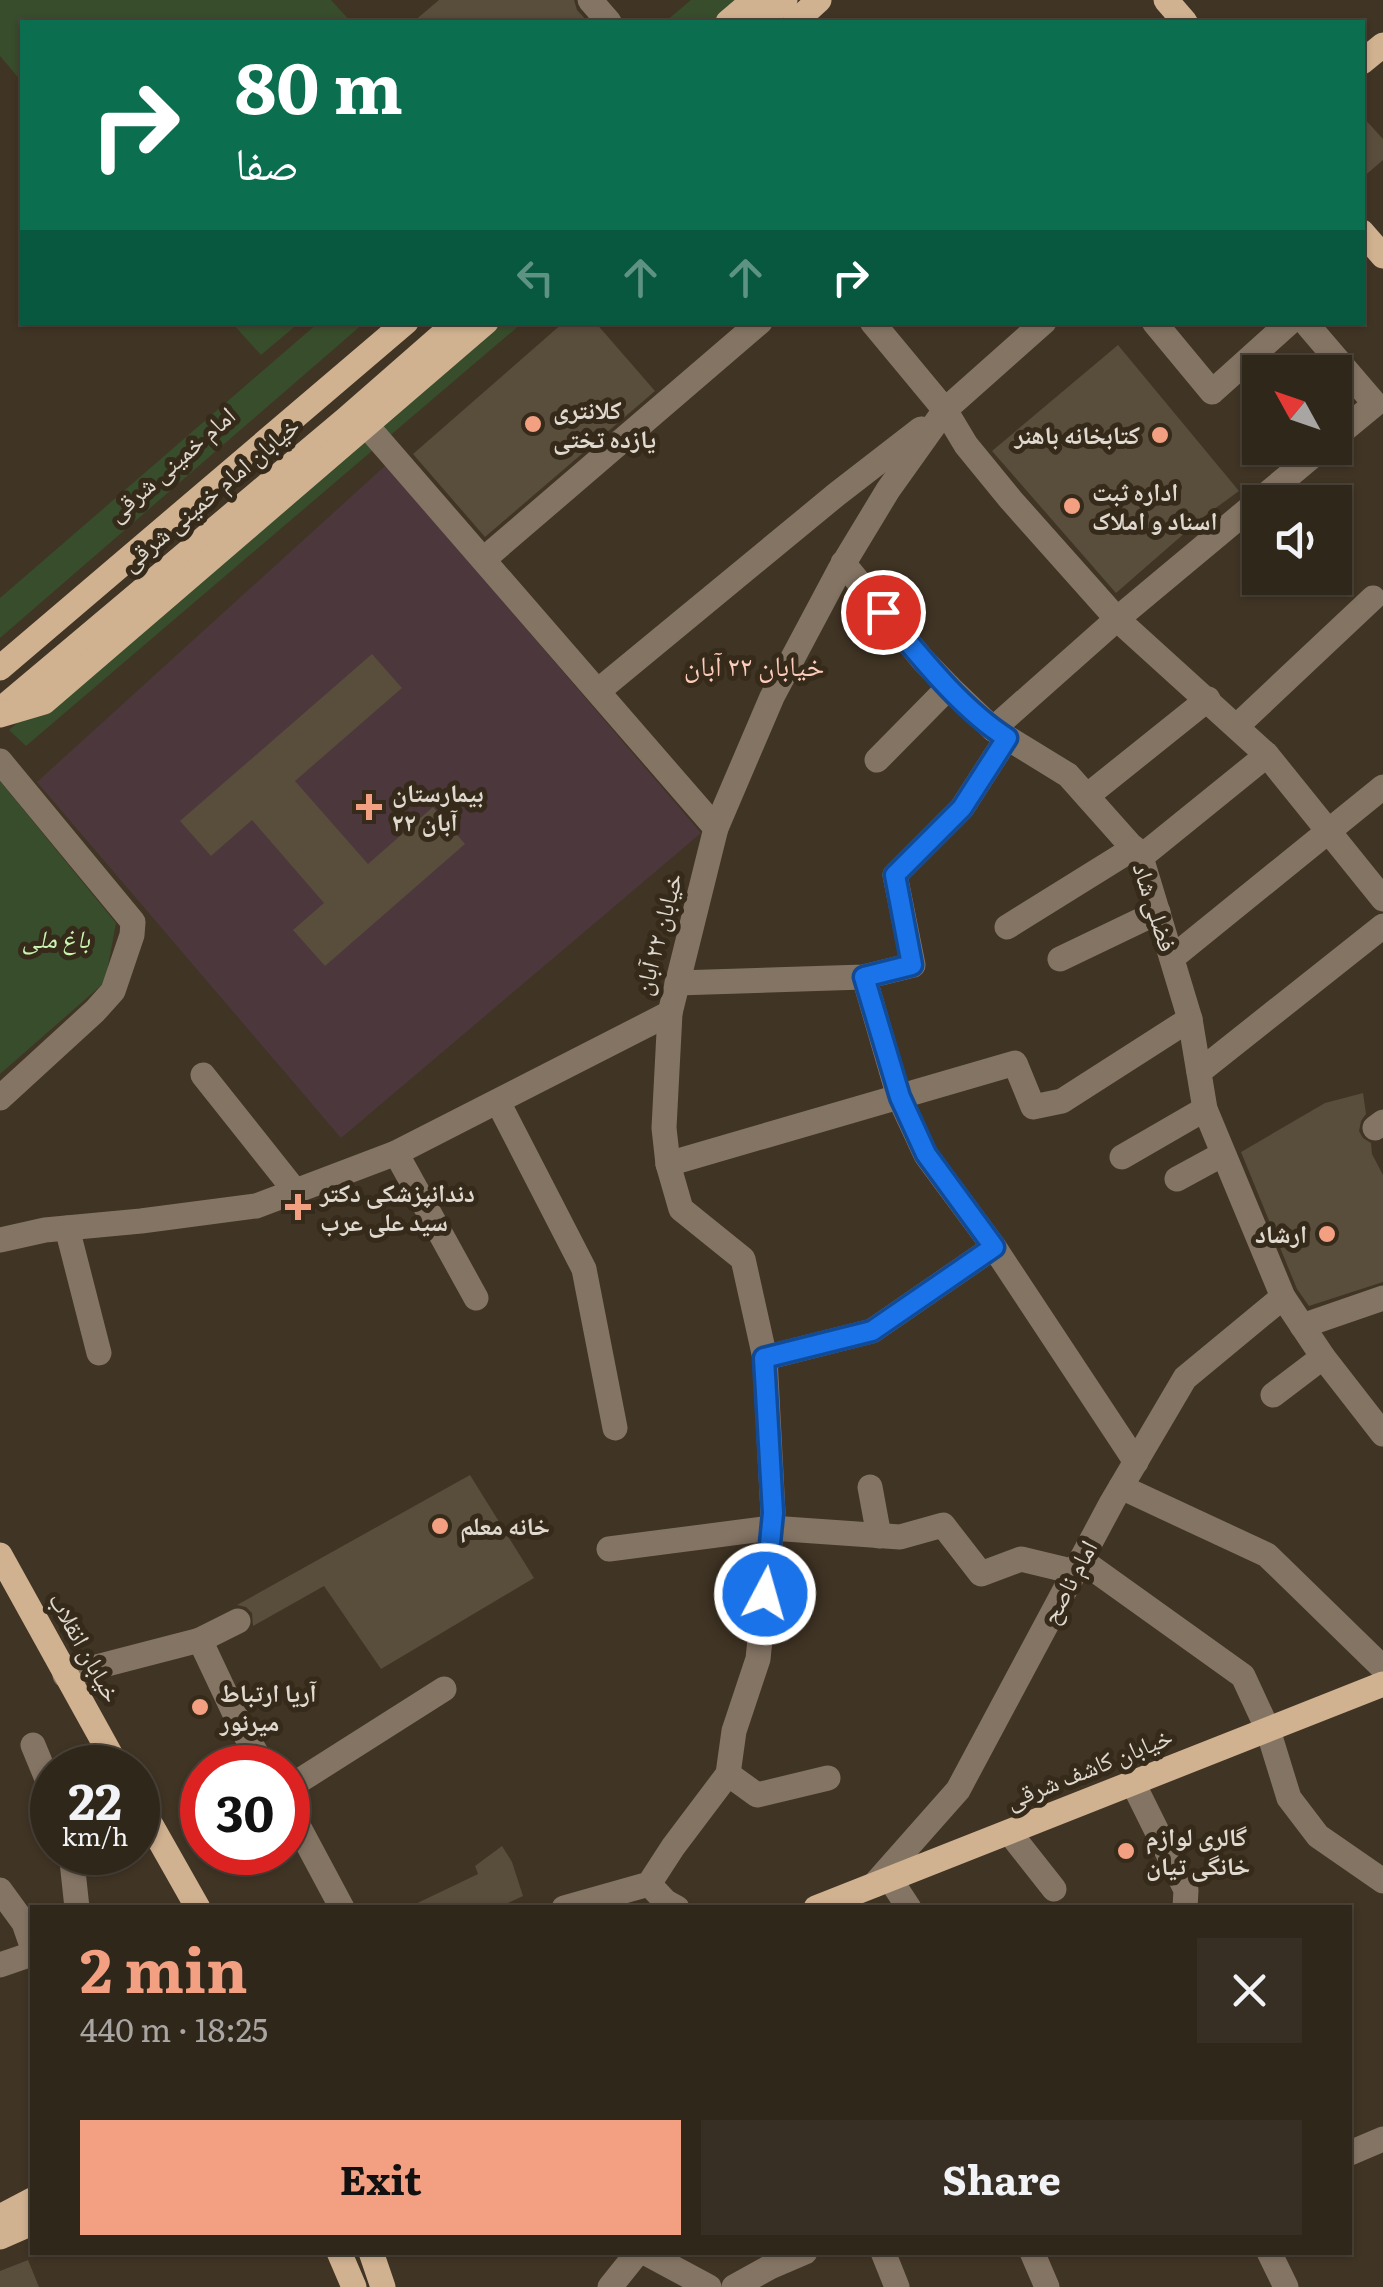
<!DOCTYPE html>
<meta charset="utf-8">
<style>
:root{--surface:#30271b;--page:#382f24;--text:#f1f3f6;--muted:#a8a5a3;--line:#4b443a;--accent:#f3a082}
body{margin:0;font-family:Literata,"Noto Naskh Arabic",serif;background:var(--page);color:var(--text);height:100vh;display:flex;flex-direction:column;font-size:38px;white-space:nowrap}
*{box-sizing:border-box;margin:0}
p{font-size:32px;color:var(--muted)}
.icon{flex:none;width:55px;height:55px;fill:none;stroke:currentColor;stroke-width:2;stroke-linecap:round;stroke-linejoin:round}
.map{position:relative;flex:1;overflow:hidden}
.details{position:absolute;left:30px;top:1905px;width:1322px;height:350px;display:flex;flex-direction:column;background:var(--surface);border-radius:0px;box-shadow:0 2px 8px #0004,0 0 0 2px var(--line)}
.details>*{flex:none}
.hud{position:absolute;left:20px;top:20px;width:1345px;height:305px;border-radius:0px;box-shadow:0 2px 8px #0004,0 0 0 2px var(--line);background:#0b6e4f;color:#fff;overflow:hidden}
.needle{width:65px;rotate:310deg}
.tools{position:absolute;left:1242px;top:355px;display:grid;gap:20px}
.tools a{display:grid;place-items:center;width:110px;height:110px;border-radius:0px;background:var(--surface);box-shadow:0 2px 8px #0004,0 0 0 2px var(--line);font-size:50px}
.speed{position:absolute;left:30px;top:1745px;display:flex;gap:20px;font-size:50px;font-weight:700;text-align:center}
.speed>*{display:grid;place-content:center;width:130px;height:130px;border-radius:50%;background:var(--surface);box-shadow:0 2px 8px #0004,0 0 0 2px var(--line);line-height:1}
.speed small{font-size:25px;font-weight:400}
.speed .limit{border:15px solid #d22;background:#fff;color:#111}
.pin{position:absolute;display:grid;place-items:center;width:85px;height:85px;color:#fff;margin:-42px;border:5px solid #fff;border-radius:50%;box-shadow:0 2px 10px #0007}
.me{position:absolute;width:110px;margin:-55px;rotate:6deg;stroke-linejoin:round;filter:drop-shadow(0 0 8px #0008)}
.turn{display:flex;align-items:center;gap:35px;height:210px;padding:0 50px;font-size:45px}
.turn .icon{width:130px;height:130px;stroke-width:2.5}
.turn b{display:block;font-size:70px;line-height:85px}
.lanes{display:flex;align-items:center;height:95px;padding:0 50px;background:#0003;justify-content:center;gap:50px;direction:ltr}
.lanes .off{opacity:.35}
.round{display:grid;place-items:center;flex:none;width:105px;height:105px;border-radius:0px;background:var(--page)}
.head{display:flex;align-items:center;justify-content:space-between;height:170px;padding:0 50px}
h1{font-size:60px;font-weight:700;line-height:75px;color:var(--accent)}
.action{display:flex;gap:20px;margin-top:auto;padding:20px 50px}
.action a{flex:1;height:115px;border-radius:0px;background:var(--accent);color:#111;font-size:40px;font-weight:700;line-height:115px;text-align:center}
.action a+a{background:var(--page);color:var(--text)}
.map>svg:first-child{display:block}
.medical{fill:#4c383c}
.green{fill:#384d2b}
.building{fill:#594d3c}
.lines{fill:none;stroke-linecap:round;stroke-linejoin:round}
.minor{stroke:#847464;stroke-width:25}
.major{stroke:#d0b190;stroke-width:25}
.route-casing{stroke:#114b97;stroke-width:25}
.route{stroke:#1a73e8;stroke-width:18}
.poi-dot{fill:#f3a082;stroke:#362a1a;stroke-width:4}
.labels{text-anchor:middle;stroke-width:10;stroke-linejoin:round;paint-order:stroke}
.poi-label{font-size:25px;font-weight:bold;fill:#e0d9cf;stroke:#362a1a;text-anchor:start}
.street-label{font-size:25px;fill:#e0d9cf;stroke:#362a1a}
.park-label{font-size:25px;font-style:italic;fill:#caf4b1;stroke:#362a1a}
.neighbourhood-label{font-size:28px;fill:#fdccbb;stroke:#362a1a}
</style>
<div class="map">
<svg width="1383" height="2287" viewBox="0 0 1383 2287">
<rect width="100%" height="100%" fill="#403424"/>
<!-- medical -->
<path class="medical" d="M386 465 701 833 341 1138 37 782Z"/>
<!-- green -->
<g class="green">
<path d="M0 0H331L351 22H22V82L0 56Z"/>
<path d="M691 0H737L711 22H665Z"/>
<path d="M232 323H299L261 355Z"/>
<path d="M318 323H364L0 638V598Z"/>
<path d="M482 323H522L26 746 9 730Z"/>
<path d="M0 781 116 923 105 982 0 1074Z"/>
</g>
<!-- building -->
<g class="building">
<path d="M439 0H574L577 10 588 22H413Z"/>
<path d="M1362 116 1383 139V160L1362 178Z"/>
<path d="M564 322H595L655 391 485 537 413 454Z"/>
<path d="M1118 345 1239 491 1202 518 1116 593 992 451Z"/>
<path d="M372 654 402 688 295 781 368 864 433 807 465 844 325 966 293 930 324 903 252 820 211 856 180 821Z"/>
<path d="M1363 1093 1366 1114 1361 1121 1359 1131 1363 1138 1371 1143 1372 1154 1383 1175V1282L1309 1306 1297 1289 1241 1152 1325 1103Z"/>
<path d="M470 1475 534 1578 381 1669 324 1586 253 1626 252 1613 246 1607 237 1605Z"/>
<path d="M502 1846 512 1862 523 1896 497 1908H407L478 1874 475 1866Z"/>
<path d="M28 2260 39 2287H0V2271Z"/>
</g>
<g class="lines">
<!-- minor -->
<g class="minor">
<path d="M590 0 609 22"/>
<path d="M872 322 945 410 966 445 1011 500 1117 619 1267 755 1383 899"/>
<path d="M1154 322 1212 392 1290 322"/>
<path d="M1305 322 1375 404 1335 437"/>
<path d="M367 426 716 828"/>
<path d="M484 559 760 322"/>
<path d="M843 563 923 660 949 687 993 729 1068 775 1141 857 1190 1019 1205 1109 1283 1297 1323 1357 1383 1434"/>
<path d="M598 691 837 494 921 429"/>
<path d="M1237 726 1373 598"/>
<path d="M993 729 1117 619 1322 448"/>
<path d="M877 760 949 687"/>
<path d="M0 761 133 922 132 935 113 991 95 1011 0 1098"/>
<path d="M1087 796 1208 699"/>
<path d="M1141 857 1267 755"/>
<path d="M1007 927 1134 848"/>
<path d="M1172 958 1383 787"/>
<path d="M1060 959 1158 912"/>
<path d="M864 977 899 1097 926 1155 994 1247 1136 1462"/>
<path d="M677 983 864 977 913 965 895 875 962 808 1007 738"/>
<path d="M1199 1072 1383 926"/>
<path d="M203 1075 296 1192"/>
<path d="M498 1102 584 1269 615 1428"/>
<path d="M1375 1128 1383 1122"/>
<path d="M396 1153 476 1298"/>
<path d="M1122 1157 1205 1109"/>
<path d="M668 1164 1015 1063 1033 1107 1062 1101 1190 1019"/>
<path d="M1177 1179 1223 1154"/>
<path d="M67 1228 99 1353"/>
<path d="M0 1240 45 1230 141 1221 256 1206 396 1153 670 1013"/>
<path d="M1302 1326 1383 1298"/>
<path d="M765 1358 872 1331 994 1247"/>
<path d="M1273 1395 1323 1357"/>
<path d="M870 1487 879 1536"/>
<path d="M1121 1487 1267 1555 1383 1668"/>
<path d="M609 1549 771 1528 900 1537 943 1525 981 1574 1021 1559 1075 1572"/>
<path d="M1081 1560 1243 1676 1268 1730 1289 1798 1318 1836 1383 1881"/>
<path d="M200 1640 238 1621"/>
<path d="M65 1675 200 1640 242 1729 265 1768"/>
<path d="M33 1745 52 1791"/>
<path d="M728 1774 757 1795 828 1778"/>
<path d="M1133 1783 1186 1890 1185 1908"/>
<path d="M288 1788 444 1689"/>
<path d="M288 1807 342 1908"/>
<path d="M1009 1832 1054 1889"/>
<path d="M71 1852 77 1908"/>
<path d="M890 1879 909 1908"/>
<path d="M649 1884 666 1902 677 1908"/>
<path d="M874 1885 958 1790 1112 1502 1185 1378 1283 1297"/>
<path d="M0 1890 24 1923 32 1946"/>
<path d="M564 1908 649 1884 673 1847 728 1774 734 1731 758 1659 773 1513 765 1358 743 1259 681 1209 668 1164 664 1128 670 1013 716 828 772 697 839 571 888 490 945 410 1044 322"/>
<path d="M0 1965 32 1954"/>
<path d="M1350 2153 1383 2139"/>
<path d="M644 2252 709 2287"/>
<path d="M883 2252 897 2287"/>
<path d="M1032 2252 1047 2287"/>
<path d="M1269 2252 1286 2287"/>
<path d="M610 2287 638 2252"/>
<path d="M734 2287 770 2267 805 2252"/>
</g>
<!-- major -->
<g class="major">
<path d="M1166 0 1185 22"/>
<path d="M728 22 754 0"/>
<path d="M759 22 785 0"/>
<path d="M795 22 819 0"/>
<path d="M1362 62 1383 45"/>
<path d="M1362 232 1383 256"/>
<path d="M0 668 406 322"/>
<path d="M0 710 346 419 457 322"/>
<path d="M0 715 44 702 486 322"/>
<path d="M0 1555 118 1768"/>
<path d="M138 1802 198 1908"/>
<path d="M816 1908 1383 1684"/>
<path d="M0 2217 32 2200"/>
<path d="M0 2237 32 2223"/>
<path d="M339 2252 354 2287"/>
<path d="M371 2252 383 2287"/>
</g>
</g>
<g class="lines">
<!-- route casing -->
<g class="route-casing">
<path id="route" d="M765 1594 773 1513 764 1358 872 1331 994 1247 926 1154 900 1097 864 977 912 965 895 875 962 808 1007 738C961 709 918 654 883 612"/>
</g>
<!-- route -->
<use href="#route" class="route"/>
</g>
<!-- markers -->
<g class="poi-dot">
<circle cx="533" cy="424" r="10"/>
<circle cx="1160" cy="435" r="10"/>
<circle cx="1072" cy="506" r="10"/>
<path d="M364 792h10v10h10v10h-10v10h-10v-10h-10v-10h10z"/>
<path d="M293 1192h10v10h10v10h-10v10h-10v-10h-10v-10h10z"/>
<circle cx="1327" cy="1234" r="10"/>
<circle cx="440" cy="1526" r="10"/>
<circle cx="200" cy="1707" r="10"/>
<circle cx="1126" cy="1851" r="10"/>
</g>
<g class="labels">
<!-- poi labels -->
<g class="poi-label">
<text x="553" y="419">کلانتری<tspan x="553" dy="29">یازده تختی</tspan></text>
<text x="1140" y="444" text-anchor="end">کتابخانه باهنر</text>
<text x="1092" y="501">اداره ثبت<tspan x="1092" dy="29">اسناد و املاک</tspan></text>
<text x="392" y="802">بیمارستان<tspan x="392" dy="29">۲۲ آبان</tspan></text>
<text x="320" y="1202">دندانپزشکی دکتر<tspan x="320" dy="29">سید علی عرب</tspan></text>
<text x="1307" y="1243" text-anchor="end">ارشاد</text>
<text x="460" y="1535">خانه معلم</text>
<text x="220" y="1702">آریا ارتباط<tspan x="220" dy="29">میرنور</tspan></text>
<text x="1146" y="1846">گالری لوازم<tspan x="1146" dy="29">خانگی تیان</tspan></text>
</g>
<!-- street labels -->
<g class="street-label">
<text transform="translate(171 464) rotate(-41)" y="9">امام خمینی شرقی</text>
<text transform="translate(210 494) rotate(-40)" y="9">خیابان امام خمینی شرقی</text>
<text transform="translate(1155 907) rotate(72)" y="9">فضلی شاد</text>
<text transform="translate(658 934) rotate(-75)" y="9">خیابان ۲۲ آبان</text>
<text transform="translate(1069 1582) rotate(-62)" y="9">امام ناصح</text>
<text transform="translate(85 1647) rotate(61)" y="9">خیابان انقلاب</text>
<text transform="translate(1089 1768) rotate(-22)" y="9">خیابان کاشف شرقی</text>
</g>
<!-- park labels -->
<g class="park-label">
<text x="56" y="948">باغ ملی</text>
</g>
<!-- neighbourhood labels -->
<g class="neighbourhood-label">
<text x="754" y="676">خیابان ۲۲ آبان</text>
</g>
</g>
</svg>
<div class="tools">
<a><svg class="needle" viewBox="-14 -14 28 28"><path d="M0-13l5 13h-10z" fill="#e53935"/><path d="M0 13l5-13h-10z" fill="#a8a5a3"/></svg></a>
<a><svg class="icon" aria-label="sound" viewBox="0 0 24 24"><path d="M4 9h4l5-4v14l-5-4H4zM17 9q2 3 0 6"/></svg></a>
</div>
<div class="speed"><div>22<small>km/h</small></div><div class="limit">30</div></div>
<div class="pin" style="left:883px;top:612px;background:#d93025"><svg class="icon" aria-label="arrive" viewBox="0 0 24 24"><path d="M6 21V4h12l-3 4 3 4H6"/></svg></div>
<svg class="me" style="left:765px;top:1594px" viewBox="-20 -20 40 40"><circle r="17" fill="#1a73e8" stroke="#fff" stroke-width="3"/><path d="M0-11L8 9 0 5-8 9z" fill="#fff"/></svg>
<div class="hud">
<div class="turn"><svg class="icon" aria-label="right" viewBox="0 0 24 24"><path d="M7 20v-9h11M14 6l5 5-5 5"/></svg><div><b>80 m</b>صفا</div></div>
<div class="lanes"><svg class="icon off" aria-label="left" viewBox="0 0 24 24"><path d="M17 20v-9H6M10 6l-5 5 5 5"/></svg><svg class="icon off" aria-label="ahead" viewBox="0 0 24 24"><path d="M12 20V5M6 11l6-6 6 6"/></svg><svg class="icon off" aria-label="ahead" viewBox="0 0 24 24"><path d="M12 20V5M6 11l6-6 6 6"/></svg><svg class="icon" aria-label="right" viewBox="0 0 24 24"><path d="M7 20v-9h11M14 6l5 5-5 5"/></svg></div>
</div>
<section class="details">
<div class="head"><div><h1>2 min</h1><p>440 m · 18:25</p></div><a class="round"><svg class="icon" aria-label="close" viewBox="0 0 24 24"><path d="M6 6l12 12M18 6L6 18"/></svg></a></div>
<div class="action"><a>Exit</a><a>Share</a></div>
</section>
</div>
